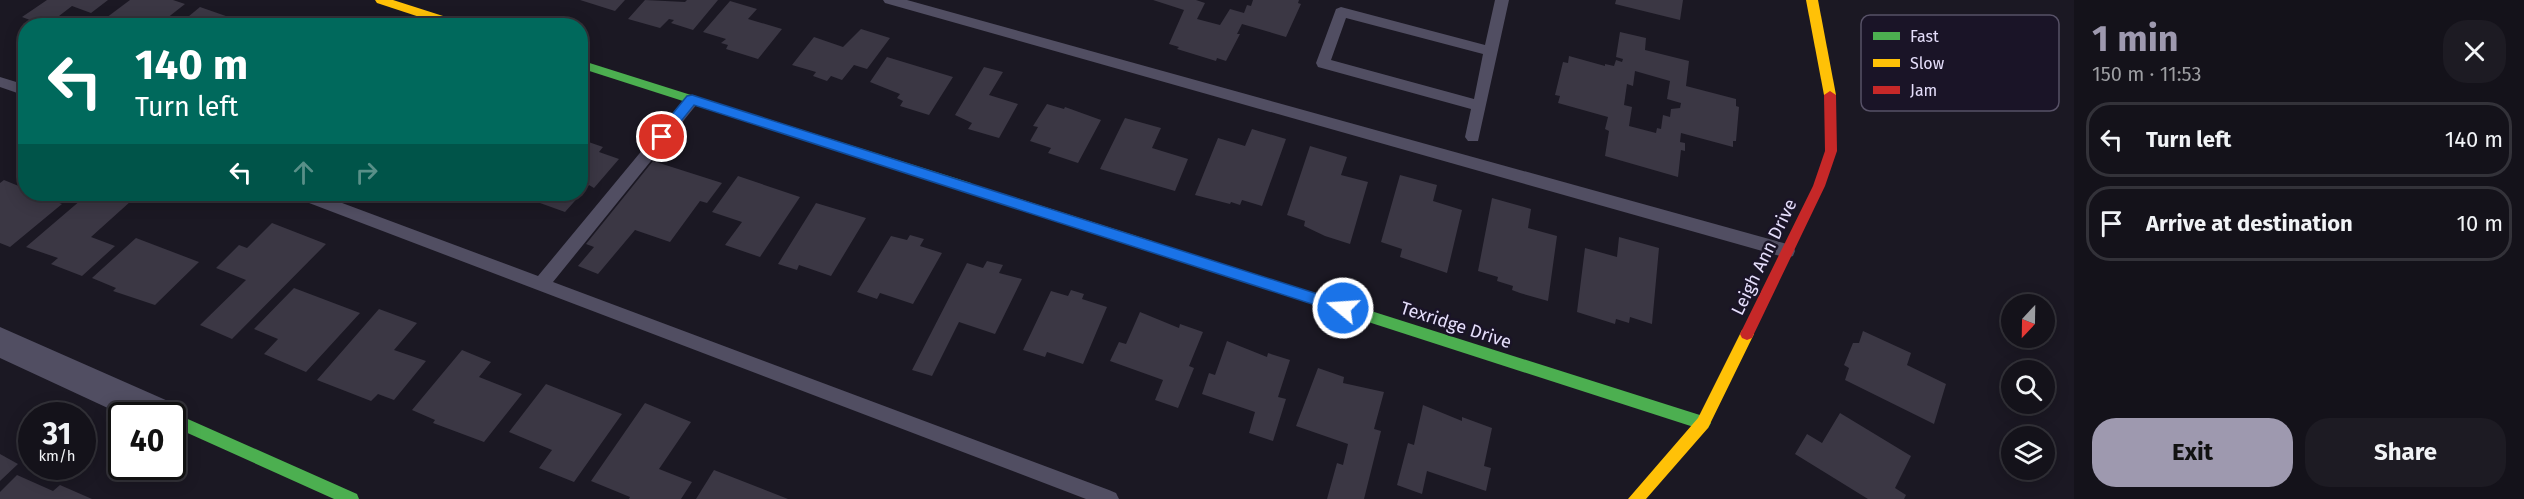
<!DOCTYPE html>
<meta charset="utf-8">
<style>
:root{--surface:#14121a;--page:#1d1b23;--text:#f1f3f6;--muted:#9d9ea2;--line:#333239;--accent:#9e99af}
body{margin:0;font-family:"Fira Sans",sans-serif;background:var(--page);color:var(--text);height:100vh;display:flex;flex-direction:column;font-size:22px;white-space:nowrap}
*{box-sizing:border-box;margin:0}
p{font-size:20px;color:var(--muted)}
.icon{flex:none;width:33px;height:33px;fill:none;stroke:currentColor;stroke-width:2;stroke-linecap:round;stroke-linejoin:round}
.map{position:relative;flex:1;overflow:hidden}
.details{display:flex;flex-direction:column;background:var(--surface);width:450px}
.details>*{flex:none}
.banner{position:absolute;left:18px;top:18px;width:570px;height:183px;border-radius:24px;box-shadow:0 3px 15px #0003,0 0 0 2px var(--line);background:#00695c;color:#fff;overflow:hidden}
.needle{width:39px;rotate:202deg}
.buttons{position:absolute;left:2001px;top:294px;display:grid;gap:12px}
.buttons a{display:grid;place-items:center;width:54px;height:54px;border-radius:50%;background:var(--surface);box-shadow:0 3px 15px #0003,0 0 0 2px var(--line);font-size:30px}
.speed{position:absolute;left:18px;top:402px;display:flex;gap:12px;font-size:30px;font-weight:700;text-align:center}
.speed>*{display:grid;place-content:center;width:78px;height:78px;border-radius:50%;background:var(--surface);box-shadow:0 3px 15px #0003,0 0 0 2px var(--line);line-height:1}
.speed small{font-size:15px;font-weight:400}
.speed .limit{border:3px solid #111;border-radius:9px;background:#fff;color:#111}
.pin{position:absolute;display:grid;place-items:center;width:51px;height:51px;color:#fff;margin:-26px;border:3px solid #fff;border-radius:50%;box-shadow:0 2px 6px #0007}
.me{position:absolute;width:66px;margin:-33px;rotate:288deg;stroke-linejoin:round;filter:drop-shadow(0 0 4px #0008)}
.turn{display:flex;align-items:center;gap:21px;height:126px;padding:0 18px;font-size:27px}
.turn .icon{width:78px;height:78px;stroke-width:2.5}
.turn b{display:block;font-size:42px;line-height:51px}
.lanes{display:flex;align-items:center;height:57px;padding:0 18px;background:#0003;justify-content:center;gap:30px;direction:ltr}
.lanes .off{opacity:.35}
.round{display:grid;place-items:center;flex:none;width:63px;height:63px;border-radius:24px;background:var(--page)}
.overview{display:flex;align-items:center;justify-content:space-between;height:102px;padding:0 18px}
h1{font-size:36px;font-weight:700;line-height:45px;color:var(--accent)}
.primary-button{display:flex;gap:12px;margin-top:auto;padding:12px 18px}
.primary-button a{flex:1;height:69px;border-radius:24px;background:var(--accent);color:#111;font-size:24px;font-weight:700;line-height:69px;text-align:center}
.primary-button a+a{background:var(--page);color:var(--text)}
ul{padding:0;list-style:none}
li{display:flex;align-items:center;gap:18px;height:75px;margin:0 12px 9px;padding:0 6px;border:3px solid var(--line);border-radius:24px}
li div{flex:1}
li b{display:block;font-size:22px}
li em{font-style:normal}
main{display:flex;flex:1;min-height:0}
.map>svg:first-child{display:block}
.building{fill:#3b3744;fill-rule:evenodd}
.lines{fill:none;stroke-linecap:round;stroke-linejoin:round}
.lane{fill:#514e62;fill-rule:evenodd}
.street{fill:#514e62;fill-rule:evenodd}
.fast{fill:#4caf50;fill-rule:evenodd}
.slow{fill:#ffc107;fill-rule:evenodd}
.jam{fill:#c62828;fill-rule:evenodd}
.route{fill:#1a73e8;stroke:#114b97;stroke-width:1.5}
.labels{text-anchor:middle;stroke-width:5;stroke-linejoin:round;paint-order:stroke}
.street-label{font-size:18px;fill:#e5defb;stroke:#1a1427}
.key{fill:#1a1427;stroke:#575167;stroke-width:1.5}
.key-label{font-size:16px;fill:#e5defb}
</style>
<main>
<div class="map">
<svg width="2074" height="499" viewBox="0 0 2074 499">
<rect width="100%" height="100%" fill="#1b1823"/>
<!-- building -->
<g class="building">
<path d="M47 0H108L91 13 72 6 46 26 22 17Z"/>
<path d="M130 0H173L185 4 157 26H114L102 21Z"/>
<path d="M580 0H625L615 11Z"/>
<path d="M645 0 685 2 687 0H718L693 30 671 23 674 20 669 19 660 28 628 19Z"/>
<path d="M1153 0H1196L1205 3 1197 19 1220 25 1230 9 1244 13 1247 5 1251 6 1253 0H1299L1298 3 1301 4 1286 37 1242 24 1237 34H1240L1226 61 1217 58 1216 61 1177 49 1179 47 1169 44 1184 10Z"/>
<path d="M1616 0H1683L1680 20 1615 4Z"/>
<path d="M730 1 757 9 748 19 782 29 758 59 726 49 728 45 721 43 726 39 703 32Z"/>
<path d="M200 7 243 22 239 26H177Z"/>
<path d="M861 29 890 38 867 69 854 65 842 80 831 76 827 81 813 76 816 72 792 65 814 37 843 47Z"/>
<path d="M1620 32 1646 38 1645 50 1689 61 1686 86 1736 99V106L1739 107 1736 141H1733V147L1681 133 1680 142 1685 143V151L1681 150 1678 177 1605 156 1609 131 1605 129 1608 117 1558 103 1560 96 1555 95 1563 62 1568 63 1569 56 1605 66V64L1614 66 1616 60 1622 62 1623 59 1616 57ZM1635 71 1670 81 1667 99 1681 103 1680 108 1671 109 1670 117 1663 115 1661 129 1657 128 1656 133 1629 126 1632 107 1624 105 1627 84 1633 86Z"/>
<path d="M887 57 953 77 929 115 900 106 903 101 897 98 900 94 870 82Z"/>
<path d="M984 67 1003 72 989 95 1018 104 999 138 968 129 972 123 955 115Z"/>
<path d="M1047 104 1064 109 1065 107 1101 120 1078 163 1048 153 1051 148 1030 141 1038 127 1033 126Z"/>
<path d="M1125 118 1161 128 1152 148 1188 159 1175 191 1100 169Z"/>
<path d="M1252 129 1286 139 1262 206 1242 200 1240 205 1231 202 1230 204 1195 195 1218 138 1245 146Z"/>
<path d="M580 139 603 147 599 152 619 159 594 188 589 185 565 212 515 194H580Z"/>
<path d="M1310 146 1347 157 1341 175 1368 182 1350 244 1325 236 1304 226 1305 221 1287 215Z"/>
<path d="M653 161 722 183 707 203 700 201 670 242 635 230 598 274 578 266 594 247 586 244Z"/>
<path d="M1400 175 1437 185 1433 201 1462 210 1447 273 1400 257 1402 249 1381 242Z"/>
<path d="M738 176 800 197 760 257 725 245 742 222 712 212Z"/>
<path d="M4 180 26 189V194H36L62 204 10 247 0 243V183Z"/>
<path d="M88 194H110L131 201 91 237 115 246 82 276 51 264 58 258 26 247Z"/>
<path d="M1492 198 1531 209 1528 228 1557 236 1548 301 1520 293 1512 290 1513 286 1497 281 1498 277 1478 271Z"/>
<path d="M816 203 866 218 831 276 799 265 797 270 778 264Z"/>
<path d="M272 223 326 244 232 339 200 325 246 280 216 268 239 245 247 248Z"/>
<path d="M910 235 924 239 920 246 942 253 913 304 880 293 877 299 857 292 891 236 907 240Z"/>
<path d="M1619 237 1659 248 1652 324 1630 317 1629 323 1616 319 1615 324 1577 312 1585 248 1617 257Z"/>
<path d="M136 238 199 262 155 305 113 291 116 288 92 278Z"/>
<path d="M987 261 1003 265 999 273 1022 279 995 334 959 322 932 376 912 370 967 263 983 268Z"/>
<path d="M294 288 360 313 306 372 264 354 278 339 254 329Z"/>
<path d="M1071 290 1084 294 1082 299 1107 307 1083 364 1047 352 1045 357 1023 350 1051 291 1068 296Z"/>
<path d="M379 309 417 323 394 350 426 361 394 400 378 394 371 401 317 380Z"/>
<path d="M1140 312 1179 328 1180 324 1203 332 1189 366 1194 368 1178 408 1155 400 1163 380 1110 361 1119 342 1126 344Z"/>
<path d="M1863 331 1911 353 1907 365 1946 384 1934 424 1845 380 1849 368 1844 365 1853 343H1859Z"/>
<path d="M1227 341 1267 357 1268 353 1290 360 1278 397 1286 399 1273 441 1249 433 1255 412 1202 394 1209 373 1215 375Z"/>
<path d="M462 350 491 362 479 377 522 394 484 442 433 423 435 420 412 410Z"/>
<path d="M1318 368 1344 377 1343 383 1384 392 1374 429 1381 431 1364 499H1327L1337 463 1343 465 1348 444 1296 426Z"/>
<path d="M546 384 622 414 574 482 539 468 552 450 509 432Z"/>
<path d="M645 403 691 422 659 469 692 482 681 499H629L630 497 591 481Z"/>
<path d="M1423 405 1462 421V417L1492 428 1484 466 1491 468 1486 491 1427 471 1422 494 1397 485 1408 443 1414 445Z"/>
<path d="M1840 413 1911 456 1895 488 1906 495 1904 499H1868L1795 454 1807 434 1822 443Z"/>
<path d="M0 454 18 464 0 481Z"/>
<path d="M714 470 788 499H696Z"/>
<path d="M17 475 53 491 60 485 92 499H0V492Z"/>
</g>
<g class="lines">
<!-- lane -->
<g class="lane">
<path d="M883 0H907L1787 244 1793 246 1795 251 1793 256 1787 258 885 3Z"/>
<path d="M1495 0H1509L1478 141H1468L1465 137 1471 109 1318 67 1316 63 1336 9 1341 7 1485 45ZM1346 18 1483 54 1474 99 1331 60Z"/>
<path d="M0 77 26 85V96L0 87Z"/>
<path d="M692 95 697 96 699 100 697 104 553 282 1109 490 1116 493 1119 499H1086L296 198 294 194H318L538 276 687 96Z"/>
</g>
<!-- street -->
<path class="street" d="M0 327 177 405 182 416 177 427 172 429V416H125L0 358Z"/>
<!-- fast -->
<g class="fast">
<path d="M580 60 971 183 972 187 966 192 580 68Z"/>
<path d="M1147 240 1703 416 1708 418 1711 423 1708 428 1703 430 1142 249 1140 245 1142 241Z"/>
<path d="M172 412 357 494 359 499H334L172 426V416H166Z"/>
</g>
<!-- slow -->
<g class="slow">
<path d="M375 0H393L465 23 466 26H447L377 3Z"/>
<path d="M1806 0H1818L1836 95 1830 99 1824 95Z"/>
<path d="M966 182 1152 241 1154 245 1152 249 1147 250 961 191 960 187Z"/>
<path d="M1747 328 1752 330 1754 334 1708 428 1646 499H1628L1698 418 1742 330Z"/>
</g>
<!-- jam -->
<path class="jam" d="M1830 91 1836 95 1837 151 1825 186 1752 338 1747 340 1742 338 1740 334 1813 186 1825 151 1824 95Z"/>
</g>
<!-- route -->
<path class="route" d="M692 95 1343 302 1348 304 1350 308 1348 312 1343 314 694 105 666 140H657L655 137 657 133 687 96Z"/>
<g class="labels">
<!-- street labels -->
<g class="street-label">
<text transform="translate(1764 257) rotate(-64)" y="6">Leigh Ann Drive</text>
<text transform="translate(1456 325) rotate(18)" y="6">Texridge Drive</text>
</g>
</g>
<!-- legend -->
<rect x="1861" y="15" width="198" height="96" rx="9" class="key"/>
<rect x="1873" y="32" width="27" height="8" fill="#4caf50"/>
<rect x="1873" y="59" width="27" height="8" fill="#ffc107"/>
<rect x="1873" y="86" width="27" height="8" fill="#c62828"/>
<g class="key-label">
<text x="1910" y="42">Fast</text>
<text x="1910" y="69">Slow</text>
<text x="1910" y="96">Jam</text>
</g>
</svg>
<div class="buttons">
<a><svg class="needle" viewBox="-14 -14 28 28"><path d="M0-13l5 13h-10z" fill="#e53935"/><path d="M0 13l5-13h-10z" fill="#9d9ea2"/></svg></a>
<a><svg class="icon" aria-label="search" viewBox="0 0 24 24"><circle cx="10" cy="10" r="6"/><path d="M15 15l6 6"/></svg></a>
<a><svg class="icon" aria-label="layers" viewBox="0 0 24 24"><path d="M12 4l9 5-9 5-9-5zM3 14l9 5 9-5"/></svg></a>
</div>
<div class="speed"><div>31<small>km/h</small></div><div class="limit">40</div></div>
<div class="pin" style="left:662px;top:137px;background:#d93025"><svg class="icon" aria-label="arrive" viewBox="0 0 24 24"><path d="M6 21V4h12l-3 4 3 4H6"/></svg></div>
<svg class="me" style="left:1343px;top:308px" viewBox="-20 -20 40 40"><circle r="17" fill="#1a73e8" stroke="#fff" stroke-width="3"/><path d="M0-11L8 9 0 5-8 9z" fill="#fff"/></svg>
<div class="banner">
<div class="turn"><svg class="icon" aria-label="left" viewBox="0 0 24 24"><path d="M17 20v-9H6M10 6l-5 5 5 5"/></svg><div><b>140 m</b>Turn left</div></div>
<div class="lanes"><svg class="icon" aria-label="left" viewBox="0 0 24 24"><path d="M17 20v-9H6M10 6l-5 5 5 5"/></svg><svg class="icon off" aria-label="ahead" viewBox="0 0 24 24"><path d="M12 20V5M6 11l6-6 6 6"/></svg><svg class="icon off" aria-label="right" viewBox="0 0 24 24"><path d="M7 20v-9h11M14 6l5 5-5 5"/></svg></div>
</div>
</div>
<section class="details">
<div class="overview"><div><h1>1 min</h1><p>150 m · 11:53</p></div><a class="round"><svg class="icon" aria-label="close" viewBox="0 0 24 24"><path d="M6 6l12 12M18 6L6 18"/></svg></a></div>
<ul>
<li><svg class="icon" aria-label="left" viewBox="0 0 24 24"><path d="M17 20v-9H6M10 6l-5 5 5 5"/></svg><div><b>Turn left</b></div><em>140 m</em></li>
<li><svg class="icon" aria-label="arrive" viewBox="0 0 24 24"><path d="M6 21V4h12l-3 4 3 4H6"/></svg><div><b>Arrive at destination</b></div><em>10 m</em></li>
</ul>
<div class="primary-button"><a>Exit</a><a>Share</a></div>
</section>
</main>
